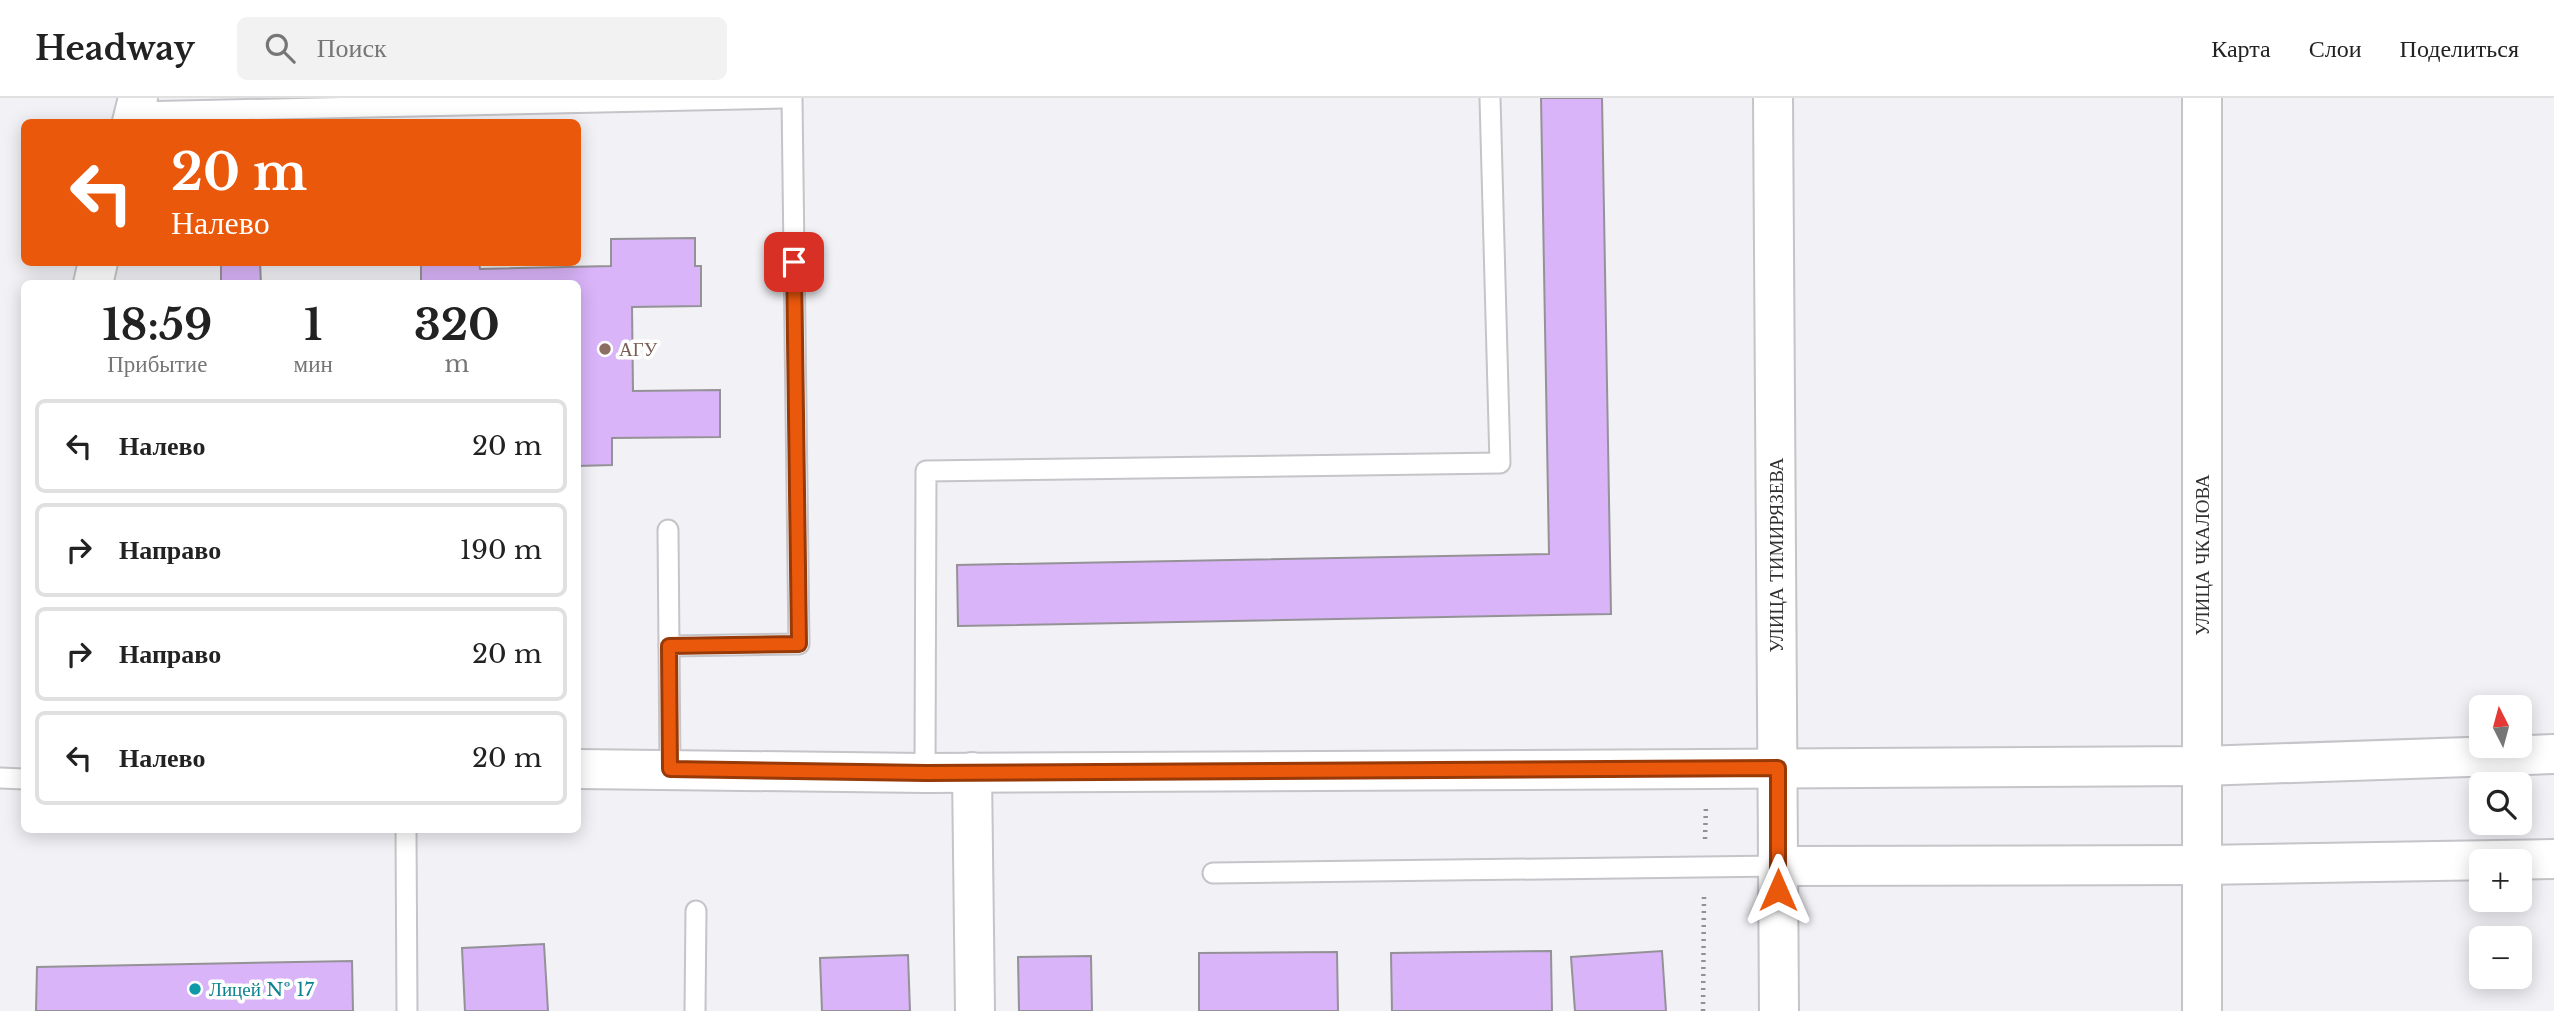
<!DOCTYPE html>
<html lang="ru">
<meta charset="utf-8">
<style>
:root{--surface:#fff;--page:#f2f2f2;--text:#222;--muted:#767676;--line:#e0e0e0}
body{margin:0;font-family:"Libre Baskerville",serif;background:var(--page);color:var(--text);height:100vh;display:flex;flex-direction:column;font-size:26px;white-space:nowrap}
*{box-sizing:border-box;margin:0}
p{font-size:23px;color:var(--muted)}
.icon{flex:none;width:38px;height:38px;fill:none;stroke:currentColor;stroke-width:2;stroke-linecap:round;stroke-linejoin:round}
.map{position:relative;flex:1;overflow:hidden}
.side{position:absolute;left:21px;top:182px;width:560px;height:553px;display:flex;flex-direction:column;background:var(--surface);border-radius:10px;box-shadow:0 4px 18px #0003}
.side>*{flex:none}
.top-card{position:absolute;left:21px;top:21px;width:560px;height:147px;border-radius:10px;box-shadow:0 4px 18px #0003;background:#ea580c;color:#fff;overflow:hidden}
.needle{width:46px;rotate:354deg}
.buttons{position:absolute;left:2469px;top:597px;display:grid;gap:14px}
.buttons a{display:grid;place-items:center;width:63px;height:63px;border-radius:10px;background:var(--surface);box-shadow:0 4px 18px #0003;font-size:35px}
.pin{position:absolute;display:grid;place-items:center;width:60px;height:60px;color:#fff;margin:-30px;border-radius:14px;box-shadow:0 4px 10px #0006}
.me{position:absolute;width:77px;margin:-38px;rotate:0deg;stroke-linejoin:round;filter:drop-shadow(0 0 5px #0008)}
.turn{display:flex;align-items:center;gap:24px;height:147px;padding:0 35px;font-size:32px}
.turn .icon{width:91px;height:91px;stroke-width:2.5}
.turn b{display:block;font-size:49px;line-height:60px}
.eta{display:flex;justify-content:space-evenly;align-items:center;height:119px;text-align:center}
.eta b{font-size:42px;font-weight:800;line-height:49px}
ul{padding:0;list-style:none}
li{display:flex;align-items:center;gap:21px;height:94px;margin:0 14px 10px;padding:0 21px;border:4px solid var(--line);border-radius:10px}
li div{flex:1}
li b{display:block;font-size:26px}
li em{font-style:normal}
header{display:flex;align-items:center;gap:42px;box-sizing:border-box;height:98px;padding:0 35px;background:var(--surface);border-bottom:2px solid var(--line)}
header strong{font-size:33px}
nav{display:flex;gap:38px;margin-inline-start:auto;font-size:24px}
.search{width:490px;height:63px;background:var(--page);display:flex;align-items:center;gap:18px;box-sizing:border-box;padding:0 24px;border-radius:10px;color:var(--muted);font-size:26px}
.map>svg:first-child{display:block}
.building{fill:#d9b4f8;stroke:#959297;stroke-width:2}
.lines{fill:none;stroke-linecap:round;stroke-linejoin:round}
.service-casing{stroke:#c4c4c9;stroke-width:23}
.minor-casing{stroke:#c4c4c9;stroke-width:42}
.tertiary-casing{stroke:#c4c4c9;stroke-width:42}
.path{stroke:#919194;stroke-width:4.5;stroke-dasharray:2 5;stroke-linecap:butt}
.service{stroke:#fff;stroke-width:19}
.minor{stroke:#fff;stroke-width:38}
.tertiary{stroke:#fff;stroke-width:38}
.route-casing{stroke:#983908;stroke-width:18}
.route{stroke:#ea580c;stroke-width:12}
.education-dot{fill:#8d6e63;stroke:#fff;stroke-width:2.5}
.culture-dot{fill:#0f9aa8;stroke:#fff;stroke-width:2.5}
.labels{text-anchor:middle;stroke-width:7;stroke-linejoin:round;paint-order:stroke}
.education-label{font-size:19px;fill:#785e54;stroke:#fff;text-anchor:start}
.street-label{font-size:19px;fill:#303032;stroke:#fff}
.culture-label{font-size:19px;fill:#0d838f;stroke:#fff;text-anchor:start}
</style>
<header>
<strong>Headway</strong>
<div class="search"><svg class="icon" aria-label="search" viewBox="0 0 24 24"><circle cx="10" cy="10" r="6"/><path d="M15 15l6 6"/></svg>Поиск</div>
<nav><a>Карта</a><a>Слои</a><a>Поделиться</a></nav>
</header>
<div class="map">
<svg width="2554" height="913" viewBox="0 0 2554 913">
<rect width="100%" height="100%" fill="#f1f1f6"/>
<!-- building -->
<g class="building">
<path d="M1541 0H1602L1611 516 958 528 957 467 1549 456Z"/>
<path d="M695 140V168H701V208L632 209 633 293 720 292V339L612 340V367L578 368V186H421V164H479L480 171 611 168V141Z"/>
<path d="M221 164H260L261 186H221Z"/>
<path d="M544 846 548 913H465L462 850Z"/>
<path d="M1551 853 1552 913H1392L1391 855Z"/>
<path d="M1662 853 1666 913H1575L1571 859Z"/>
<path d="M1337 854 1338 913H1199V855Z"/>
<path d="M908 857 910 913H822L820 860Z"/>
<path d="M1091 858 1092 913H1019L1018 859Z"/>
<path d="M352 863 353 913H36L37 869Z"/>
</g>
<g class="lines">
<!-- service casing -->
<g class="service-casing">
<g id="service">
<path d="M134 14 784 0"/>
<path d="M668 432 669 548 799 546 792 0"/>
<path d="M669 548 670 671"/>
<path d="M925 675 926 373 1500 365 1490 0"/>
<path d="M0 680 24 681"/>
<path d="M406 732 407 913"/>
<path d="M1213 775 1778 768"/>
<path d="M695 913 696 813"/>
</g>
</g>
<!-- minor casing -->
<g class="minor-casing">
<g id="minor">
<path d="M2202 0V913"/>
<path d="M132 24 138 0"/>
<path d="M93 186 98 164"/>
<path d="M578 671 925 675 1707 671 2202 668 2554 656"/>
<path d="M972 674 975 913"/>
<path d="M1778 768 2202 767 2554 761"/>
</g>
</g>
<!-- tertiary casing -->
<g class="tertiary-casing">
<path id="tertiary" d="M1773 0 1779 913"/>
</g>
<!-- path -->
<g class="path">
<path d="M1705 741 1706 707"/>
<path d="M1703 913 1704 798"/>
</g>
<!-- service -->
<use href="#service" class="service"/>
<!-- minor -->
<use href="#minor" class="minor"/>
<!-- tertiary -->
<use href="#tertiary" class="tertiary"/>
</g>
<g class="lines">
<!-- route casing -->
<g class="route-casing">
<path id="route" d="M794 164 799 546 669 548 670 671 926 675 1778 670V792"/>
</g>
<!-- route -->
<use href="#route" class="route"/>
</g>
<!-- markers -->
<circle class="education-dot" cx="605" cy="251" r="7"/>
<circle class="culture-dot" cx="195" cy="891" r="7"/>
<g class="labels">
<!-- education labels -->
<g class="education-label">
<text x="619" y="258">АГУ</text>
</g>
<!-- street labels -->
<g class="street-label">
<text transform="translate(1776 457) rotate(-90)" y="7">УЛИЦА ТИМИРЯЗЕВА</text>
<text transform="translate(2202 457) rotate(-90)" y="7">УЛИЦА ЧКАЛОВА</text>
</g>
<!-- culture labels -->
<g class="culture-label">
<text x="209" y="898">Лицей № 17</text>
</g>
</g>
</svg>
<div class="buttons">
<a><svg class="needle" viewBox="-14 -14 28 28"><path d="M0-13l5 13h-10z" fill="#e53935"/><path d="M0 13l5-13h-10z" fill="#767676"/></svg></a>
<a><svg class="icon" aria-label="search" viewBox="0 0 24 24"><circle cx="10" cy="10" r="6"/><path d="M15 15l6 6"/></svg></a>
<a>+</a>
<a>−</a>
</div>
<div class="pin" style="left:794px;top:164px;background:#d93025"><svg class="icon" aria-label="arrive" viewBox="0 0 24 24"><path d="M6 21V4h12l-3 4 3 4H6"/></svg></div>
<svg class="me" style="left:1778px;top:792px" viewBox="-20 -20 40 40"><path d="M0-17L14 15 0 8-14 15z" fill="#ea580c" stroke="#fff" stroke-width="4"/></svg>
<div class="top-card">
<div class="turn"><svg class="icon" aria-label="left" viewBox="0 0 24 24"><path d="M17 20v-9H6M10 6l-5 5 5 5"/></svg><div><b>20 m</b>Налево</div></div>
</div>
<section class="side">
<div class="eta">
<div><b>18:59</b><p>Прибытие</p></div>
<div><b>1</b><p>мин</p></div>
<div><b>320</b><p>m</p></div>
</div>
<ul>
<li><svg class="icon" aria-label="left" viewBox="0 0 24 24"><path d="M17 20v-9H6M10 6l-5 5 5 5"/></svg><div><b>Налево</b></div><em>20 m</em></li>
<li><svg class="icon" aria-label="right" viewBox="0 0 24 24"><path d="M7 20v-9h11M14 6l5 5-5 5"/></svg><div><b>Направо</b></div><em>190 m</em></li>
<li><svg class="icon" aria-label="right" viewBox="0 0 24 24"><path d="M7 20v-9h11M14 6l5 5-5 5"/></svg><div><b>Направо</b></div><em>20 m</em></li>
<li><svg class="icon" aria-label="left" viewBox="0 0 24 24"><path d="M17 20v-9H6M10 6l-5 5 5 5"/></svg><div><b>Налево</b></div><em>20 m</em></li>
</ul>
</section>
</div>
